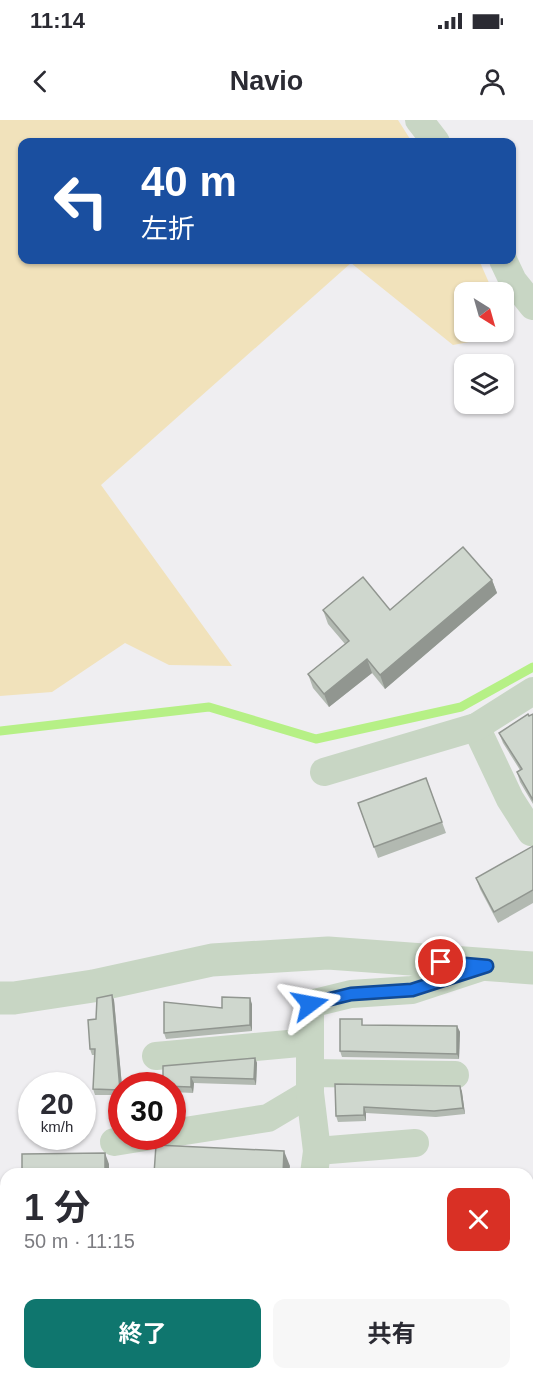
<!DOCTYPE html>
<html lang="ja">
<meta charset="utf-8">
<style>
:root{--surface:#fff;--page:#f7f7f7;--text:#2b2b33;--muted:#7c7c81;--accent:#0f766e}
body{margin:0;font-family:Arial,"Noto Sans JP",sans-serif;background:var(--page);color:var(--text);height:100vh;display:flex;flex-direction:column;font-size:22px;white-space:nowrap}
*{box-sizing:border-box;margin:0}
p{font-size:20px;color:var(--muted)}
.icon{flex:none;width:33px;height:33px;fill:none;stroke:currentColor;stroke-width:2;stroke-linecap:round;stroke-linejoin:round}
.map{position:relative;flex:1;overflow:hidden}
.drawer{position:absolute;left:0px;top:1048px;width:534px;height:212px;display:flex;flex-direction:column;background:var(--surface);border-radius:18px 18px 0 0;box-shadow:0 2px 4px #0004}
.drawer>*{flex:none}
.hud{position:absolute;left:18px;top:18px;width:498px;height:126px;border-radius:12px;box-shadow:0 2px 4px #0004;background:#1a4fa0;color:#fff;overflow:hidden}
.needle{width:39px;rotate:143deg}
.buttons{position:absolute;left:454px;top:162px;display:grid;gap:12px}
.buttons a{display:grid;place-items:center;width:60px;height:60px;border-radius:12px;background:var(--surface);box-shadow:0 2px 4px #0004;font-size:30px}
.speed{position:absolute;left:18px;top:952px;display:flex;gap:12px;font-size:30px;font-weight:700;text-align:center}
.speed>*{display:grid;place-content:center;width:78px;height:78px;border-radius:50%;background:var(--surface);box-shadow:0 2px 4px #0004;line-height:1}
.speed small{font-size:15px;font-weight:400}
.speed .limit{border:9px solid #d22;background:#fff;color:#111}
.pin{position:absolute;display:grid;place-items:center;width:51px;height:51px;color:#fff;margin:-26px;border:3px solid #fff;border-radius:50%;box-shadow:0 2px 6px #0007}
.me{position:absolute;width:66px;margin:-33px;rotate:77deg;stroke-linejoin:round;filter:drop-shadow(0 0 4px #0008)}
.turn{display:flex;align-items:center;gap:21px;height:126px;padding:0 24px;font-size:27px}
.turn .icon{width:78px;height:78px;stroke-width:2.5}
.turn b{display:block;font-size:42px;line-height:51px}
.round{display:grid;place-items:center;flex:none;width:63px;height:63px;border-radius:12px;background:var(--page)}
.summary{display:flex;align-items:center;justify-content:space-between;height:102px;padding:0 24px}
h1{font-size:36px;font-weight:700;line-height:45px}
.button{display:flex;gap:12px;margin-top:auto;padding:12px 24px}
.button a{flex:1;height:69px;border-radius:12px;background:var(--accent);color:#fff;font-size:24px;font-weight:700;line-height:69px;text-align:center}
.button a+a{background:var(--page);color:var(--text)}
.status{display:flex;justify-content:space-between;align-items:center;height:42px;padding:0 30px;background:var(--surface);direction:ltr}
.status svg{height:16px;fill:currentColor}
header{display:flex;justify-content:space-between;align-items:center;height:78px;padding:0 24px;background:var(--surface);font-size:27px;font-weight:700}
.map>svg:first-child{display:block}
.green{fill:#f1e2bb}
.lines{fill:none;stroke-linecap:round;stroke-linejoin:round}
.stream{stroke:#b6f086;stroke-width:9}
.minor{stroke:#c8d6c4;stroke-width:28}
.tertiary{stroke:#c8d6c4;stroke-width:33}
.wall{fill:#b2b9b1}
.shaded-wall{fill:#919690}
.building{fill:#cfd7ce;stroke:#919690;stroke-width:1.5}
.route-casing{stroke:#114b97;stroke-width:15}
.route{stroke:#1a73e8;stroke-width:10}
</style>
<div class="status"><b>11:14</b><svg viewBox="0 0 49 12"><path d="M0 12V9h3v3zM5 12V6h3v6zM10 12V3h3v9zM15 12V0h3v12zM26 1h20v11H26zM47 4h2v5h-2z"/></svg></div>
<header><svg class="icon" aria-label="back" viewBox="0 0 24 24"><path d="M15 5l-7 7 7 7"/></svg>Navio<svg class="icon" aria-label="person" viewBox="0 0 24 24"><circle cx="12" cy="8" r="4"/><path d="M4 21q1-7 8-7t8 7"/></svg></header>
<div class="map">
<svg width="533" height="1259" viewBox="0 0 533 1259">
<rect width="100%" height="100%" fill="#efeef1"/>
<!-- green -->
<g class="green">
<path d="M0 0H398L412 22H22V140H479L493 172H465V212H504V197L512 214 453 225 351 143 101 365 232 546 169 545 125 523 52 572 0 576Z"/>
<path d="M0 1161 6 1164V1254H137V1259H0Z"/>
</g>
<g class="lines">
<!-- stream -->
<path class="stream" d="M0 611 209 587 316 619 461 587 533 547"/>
<!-- minor -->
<g class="minor">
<path d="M419 0 436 22"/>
<path d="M503 140 513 161 533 186"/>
<path d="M476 607 510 679 531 712"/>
<path d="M324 652 476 607 533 571"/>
<path d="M156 936 310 922"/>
<path d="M310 953 455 955"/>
<path d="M172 1013 268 998 310 973"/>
<path d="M114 1022 145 1017"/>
<path d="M317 1031 415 1023"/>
<path d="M314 1054 317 1031 310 973V884L351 874 412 870 485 846"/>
<path d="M291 1254 292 1259"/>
</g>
<!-- tertiary -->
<path class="tertiary" d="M0 878H14L93 866 212 840 328 833 533 848"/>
</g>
<!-- wall -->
<g class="wall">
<path d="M492 460 497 473 385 569 372 553 329 587 313 568 308 554 345 524 328 504 323 490H390Z"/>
<path d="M533 594V684L520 662 517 652 520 650 503 623 499 613Z"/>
<path d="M426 658 446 713 378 738 358 683Z"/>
<path d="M533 726V783L498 803 480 769 476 758Z"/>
<path d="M112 875 114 880 122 966V975H95L93 969 95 935H92L90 929 96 899Z"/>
<path d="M252 884V911L166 919 164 913 222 888Z"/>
<path d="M364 905 457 906 460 912 459 939 342 937 340 931Z"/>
<path d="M255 938 257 943 256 965 194 963 193 973 172 972V966H163Z"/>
<path d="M335 964 460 966 462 972 465 994 436 997 366 993V1001L338 1002 336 996Z"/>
</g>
<!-- shaded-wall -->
<g class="shaded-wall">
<path d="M492 460 497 473 385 569 380 555Z"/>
<path d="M367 539 372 553 329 587 324 574Z"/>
<path d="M112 875 114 880 122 966V973L120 970Z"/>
<path d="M250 878 252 884V911L250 905Z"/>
<path d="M457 906 460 912 459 939 457 934Z"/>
<path d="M255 938 257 943 256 965 254 959Z"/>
<path d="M191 957 194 963 193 973 191 967Z"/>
<path d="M460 966 462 972 465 994 463 988Z"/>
<path d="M364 987 366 993V1001L364 995Z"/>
<path d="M284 1031 290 1046 289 1054H283Z"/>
<path d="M105 1033 109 1044V1054H105Z"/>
</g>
<!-- building -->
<g class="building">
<path d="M463 427 492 460 380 555 367 539 324 574 308 554 349 521 323 490 363 457 390 490Z"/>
<path d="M528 594 529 596 533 594V680L517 652 522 649 499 613Z"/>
<path d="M426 658 442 702 374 727 358 683Z"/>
<path d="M533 726V770L494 792 476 758Z"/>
<path d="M112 875 120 970 93 969 95 929H90L88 900 96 899 97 878Z"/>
<path d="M222 877 250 878V905L164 913V882L222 888Z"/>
<path d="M340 899H362V905L457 906V934L340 931Z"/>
<path d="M255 938 254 959 191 957V967L163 966V946Z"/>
<path d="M335 964 460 966 463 988 434 991 364 987V995L336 996Z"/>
<path d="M156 1025 284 1031 283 1054H154Z"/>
<path d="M105 1033V1054H22V1034Z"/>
<path d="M427 1051 460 1053V1054H427Z"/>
</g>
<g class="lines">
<!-- route casing -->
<g class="route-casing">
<path id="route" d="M310 884 351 874 412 870 487 846 441 842"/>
</g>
<!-- route -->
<use href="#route" class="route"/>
</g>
</svg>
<div class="buttons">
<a><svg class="needle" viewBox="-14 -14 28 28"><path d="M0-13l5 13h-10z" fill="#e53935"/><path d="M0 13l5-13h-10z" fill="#7c7c81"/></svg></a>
<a><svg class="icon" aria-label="layers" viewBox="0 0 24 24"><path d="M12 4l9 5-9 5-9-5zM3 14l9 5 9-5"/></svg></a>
</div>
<div class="speed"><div>20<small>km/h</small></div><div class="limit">30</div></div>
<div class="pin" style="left:441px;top:842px;background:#d93025"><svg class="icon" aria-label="arrive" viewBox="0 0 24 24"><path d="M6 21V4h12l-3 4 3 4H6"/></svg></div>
<svg class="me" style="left:310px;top:884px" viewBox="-20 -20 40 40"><path d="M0-17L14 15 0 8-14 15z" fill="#1a73e8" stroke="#fff" stroke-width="4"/></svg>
<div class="hud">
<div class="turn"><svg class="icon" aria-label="left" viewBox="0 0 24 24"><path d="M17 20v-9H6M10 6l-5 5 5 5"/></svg><div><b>40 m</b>左折</div></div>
</div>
<section class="drawer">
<div class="summary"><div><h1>1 分</h1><p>50 m · 11:15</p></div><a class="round" style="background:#d93025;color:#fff"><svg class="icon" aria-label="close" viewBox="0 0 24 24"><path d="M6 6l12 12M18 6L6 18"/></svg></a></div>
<div class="button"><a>終了</a><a>共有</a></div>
</section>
</div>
